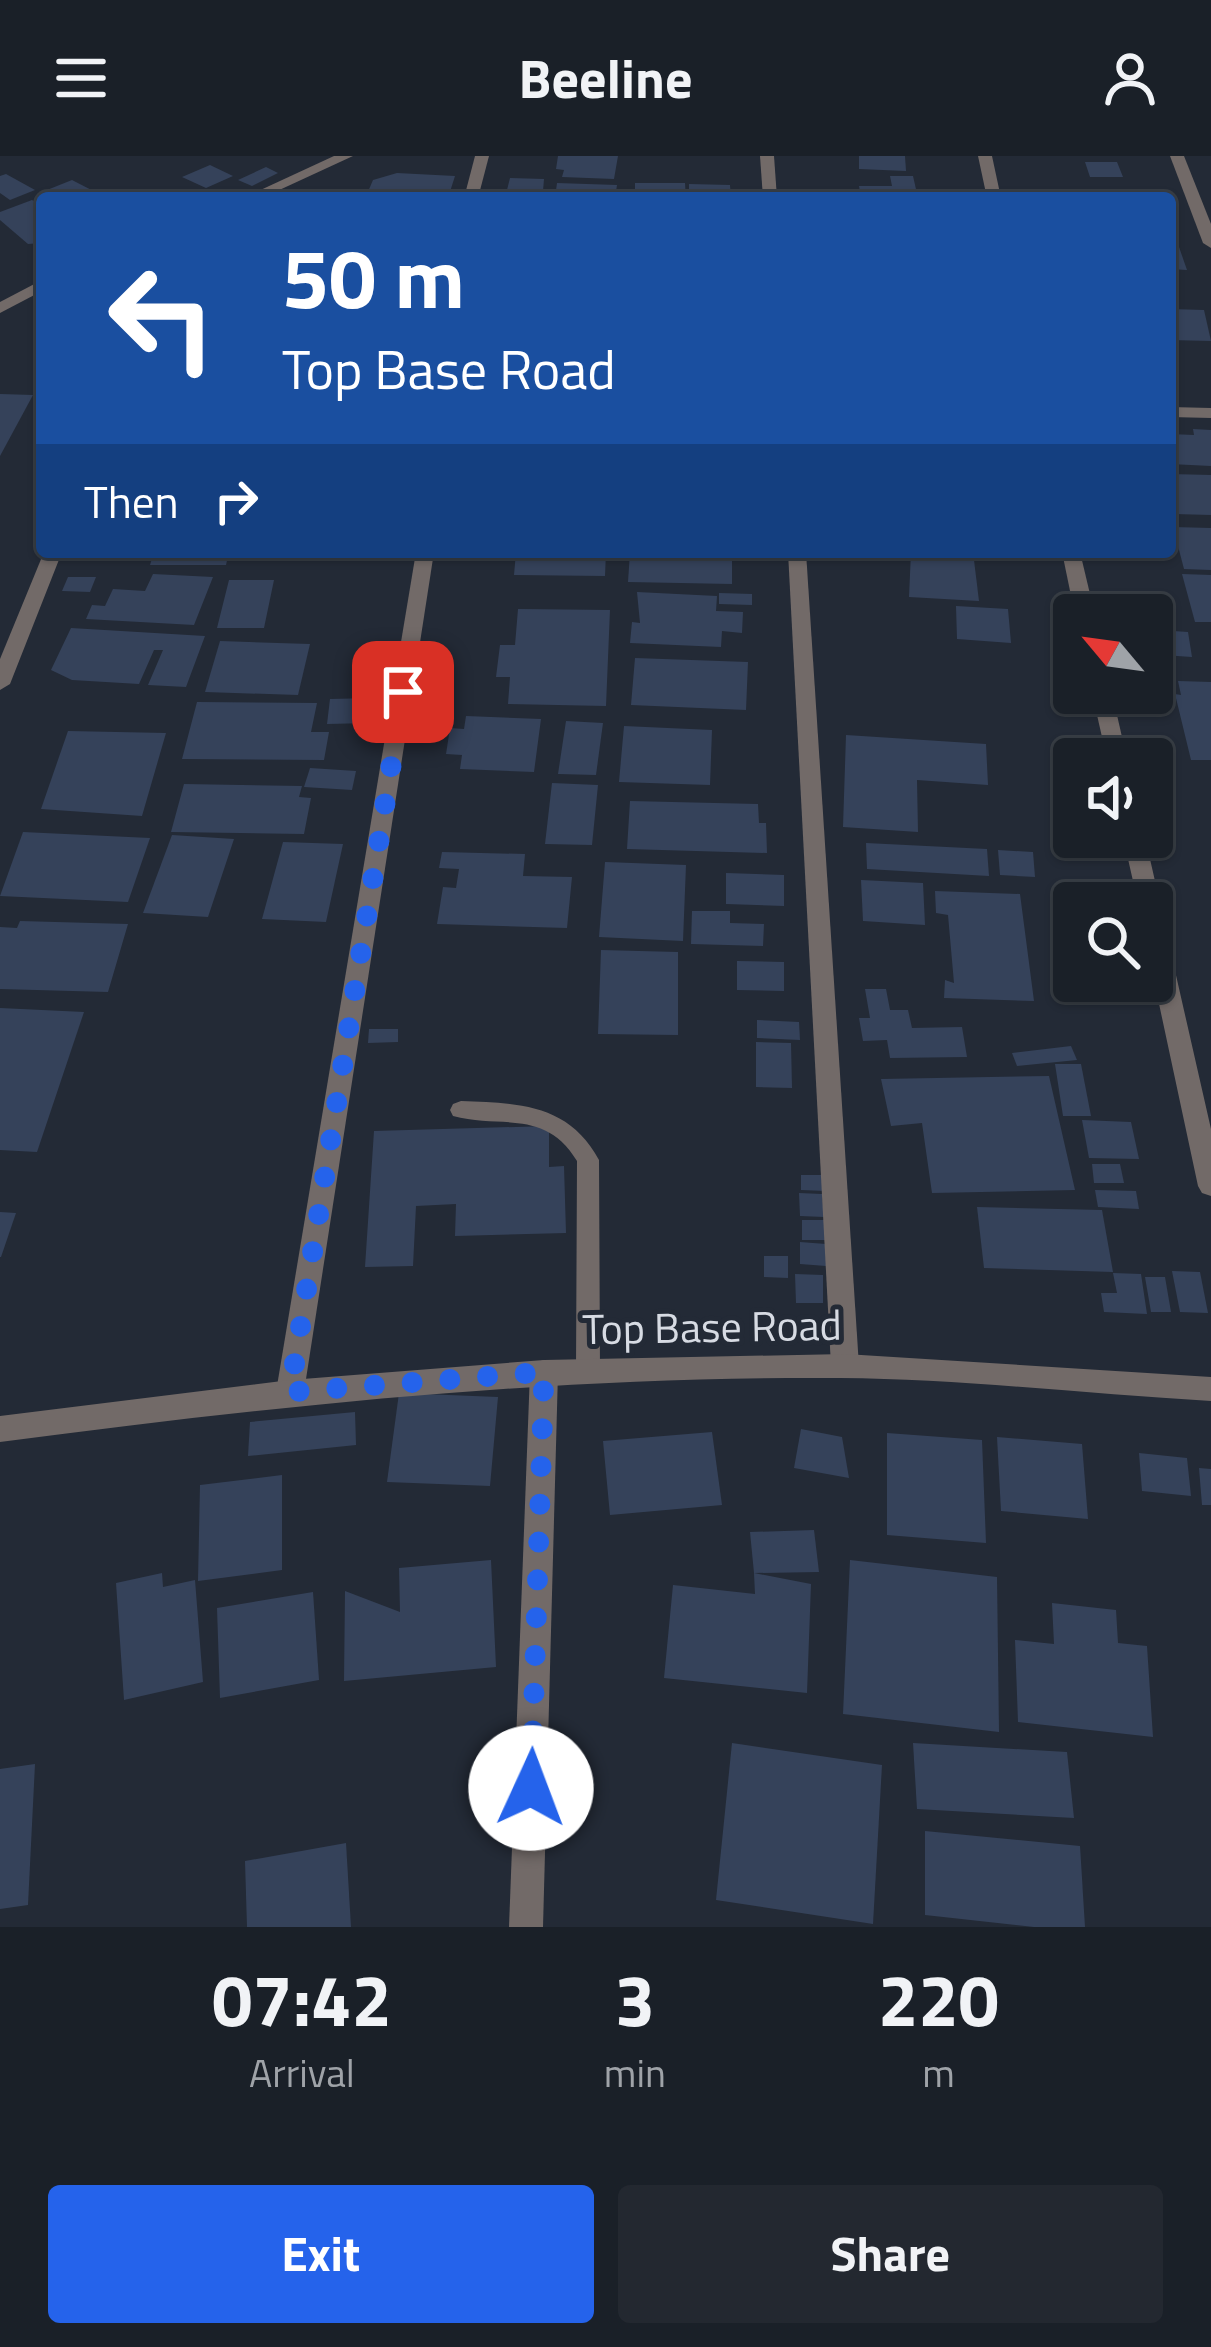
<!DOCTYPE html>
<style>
:root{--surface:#1a2028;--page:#232830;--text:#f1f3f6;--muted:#9fa3a8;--line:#383e45;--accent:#2563eb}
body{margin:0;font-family:"Titillium Web",sans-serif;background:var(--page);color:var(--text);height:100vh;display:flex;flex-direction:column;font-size:45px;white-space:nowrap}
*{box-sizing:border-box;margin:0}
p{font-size:39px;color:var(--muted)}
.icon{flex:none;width:66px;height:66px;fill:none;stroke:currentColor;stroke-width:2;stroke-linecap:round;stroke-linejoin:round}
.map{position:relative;height:1771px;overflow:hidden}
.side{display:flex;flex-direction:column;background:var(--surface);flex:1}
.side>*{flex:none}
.banner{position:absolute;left:36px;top:36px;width:1140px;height:366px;border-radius:12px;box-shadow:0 3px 9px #0004,0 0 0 3px var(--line);background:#1a4fa0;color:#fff;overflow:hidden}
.needle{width:78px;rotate:299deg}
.tools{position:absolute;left:1053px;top:438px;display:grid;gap:24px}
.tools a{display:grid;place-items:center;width:120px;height:120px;border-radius:12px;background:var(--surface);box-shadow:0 3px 9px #0004,0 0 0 3px var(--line);font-size:60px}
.pin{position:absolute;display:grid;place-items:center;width:102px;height:102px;color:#fff;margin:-51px;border-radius:24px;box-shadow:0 6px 18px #0006}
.me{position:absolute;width:132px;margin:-66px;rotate:2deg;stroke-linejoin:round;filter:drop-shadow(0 0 9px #0008)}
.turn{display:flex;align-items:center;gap:42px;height:252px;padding:0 48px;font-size:54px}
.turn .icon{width:156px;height:156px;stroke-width:2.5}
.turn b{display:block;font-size:84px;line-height:102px}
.then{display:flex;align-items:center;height:114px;padding:0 48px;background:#0003;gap:24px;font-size:45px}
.eta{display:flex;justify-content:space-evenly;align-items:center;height:204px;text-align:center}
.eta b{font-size:72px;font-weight:700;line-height:84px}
.cta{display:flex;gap:24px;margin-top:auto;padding:24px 48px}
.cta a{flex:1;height:138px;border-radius:12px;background:var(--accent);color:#fff;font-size:48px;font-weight:700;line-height:138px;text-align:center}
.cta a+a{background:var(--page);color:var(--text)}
header{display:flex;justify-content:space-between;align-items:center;height:156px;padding:0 48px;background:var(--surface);font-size:54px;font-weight:700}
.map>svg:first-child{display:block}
.building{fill:#35425a}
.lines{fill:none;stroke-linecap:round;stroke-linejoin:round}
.service{fill:#726a68;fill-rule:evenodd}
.minor{fill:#726a68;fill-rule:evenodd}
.tertiary{fill:#726a68;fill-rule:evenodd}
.route{stroke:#2563eb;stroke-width:21;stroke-dasharray:0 37.8}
.labels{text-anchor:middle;stroke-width:10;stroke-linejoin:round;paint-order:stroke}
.street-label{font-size:42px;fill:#d7dbe3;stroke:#232a36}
</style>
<header><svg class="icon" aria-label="menu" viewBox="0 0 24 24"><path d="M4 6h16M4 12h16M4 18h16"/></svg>Beeline<svg class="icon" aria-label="person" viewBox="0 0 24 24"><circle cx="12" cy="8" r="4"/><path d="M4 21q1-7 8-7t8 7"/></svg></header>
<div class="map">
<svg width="1211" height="1771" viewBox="0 0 1211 1771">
<rect width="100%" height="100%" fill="#232a36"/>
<!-- building -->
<g class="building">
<path d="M558 0H618L614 23 562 21 564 14 556 13Z"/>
<path d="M859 0H905L906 15 859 13Z"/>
<path d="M1085 6H1117L1123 21H1090Z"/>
<path d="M210 9 233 20 206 32 182 21Z"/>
<path d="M266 11 278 17 252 30 238 24Z"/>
<path d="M397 17 455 20 448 42 367 38 373 24Z"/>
<path d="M6 18 35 34 10 44 0 37V20Z"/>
<path d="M890 20H913L918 42H861L859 30H892Z"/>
<path d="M510 22 544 23 543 35 507 34Z"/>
<path d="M72 24 107 42H62L47 34Z"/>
<path d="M557 27 617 29 615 42H555Z"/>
<path d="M635 27H685L686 42H635Z"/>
<path d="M689 28 730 29 731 42H689Z"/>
<path d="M1083 34 1165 37 1167 42H1084Z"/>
<path d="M32 44 42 50V87L28 88 0 64V56Z"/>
<path d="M1171 68 1187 114 1170 113Z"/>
<path d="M1170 153 1204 154 1211 185 1170 184Z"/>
<path d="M0 238 33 239 0 300Z"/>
<path d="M1193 273 1211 274V310L1170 308V278L1194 279Z"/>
<path d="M1170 318 1211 319V359L1174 358Z"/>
<path d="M1173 371 1211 372V414L1184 413Z"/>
<path d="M154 396H229L226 409H150Z"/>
<path d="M516 396H606L605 420 514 419Z"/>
<path d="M630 396H732V428L628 426Z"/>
<path d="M911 396H973L979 445 909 441Z"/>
<path d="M153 418 213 421 194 469 86 463 92 449 105 450 113 433 145 435Z"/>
<path d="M1182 418 1211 419V466H1195Z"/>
<path d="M68 421H96L90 436 62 435Z"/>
<path d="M229 424H274L264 472H217Z"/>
<path d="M637 436 717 440 716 455 743 456 742 477 722 475 721 491 630 487 632 466 640 467Z"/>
<path d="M719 437 752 438V449L719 448Z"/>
<path d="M956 450 1008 453 1011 487 957 483Z"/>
<path d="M518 453 610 454 606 550 508 548 510 521H496L500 489H515Z"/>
<path d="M71 472 205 480 186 531 148 529 163 494H154L139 528 72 524 51 514Z"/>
<path d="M1159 474 1188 476 1192 501 1162 499Z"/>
<path d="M220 485 310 488 298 539 205 536Z"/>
<path d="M635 502 748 506 746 554 631 549Z"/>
<path d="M1178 525 1211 526V604H1191L1175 538 1181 539Z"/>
<path d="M372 542 370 567 327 568 330 543Z"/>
<path d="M197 546 317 547 311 576H329L324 604 182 603Z"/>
<path d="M466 560 541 563 534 616 460 613 462 599 446 598 450 572 464 573Z"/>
<path d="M566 565 603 567 596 619 558 618Z"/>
<path d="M624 570 712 574 710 629 619 626Z"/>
<path d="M68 575 166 577 142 660 41 653Z"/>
<path d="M846 579 986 588 988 629 917 624 918 676 843 671Z"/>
<path d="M310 612 356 615 352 634 304 631Z"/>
<path d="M552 627 598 629 592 689 545 688Z"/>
<path d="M184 628 302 630 299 641 311 642 304 678 171 676Z"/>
<path d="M630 645 758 648 759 667H766L767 697 627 693Z"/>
<path d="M23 676 150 682 128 746 0 740Z"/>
<path d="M172 679 234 683 208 761 143 757Z"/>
<path d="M283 686 343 688 326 766 262 763Z"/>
<path d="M866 687 987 693 989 720 867 713Z"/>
<path d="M998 694 1033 696 1035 721 1000 719Z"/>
<path d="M442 696 525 698 523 720 572 721 567 772 437 768 443 731 456 732 459 713 439 712Z"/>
<path d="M605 706 686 709 683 785 599 781Z"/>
<path d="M726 717 784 719V750L726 748Z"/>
<path d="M861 724 923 727 925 769 863 765Z"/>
<path d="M935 735 1020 738 1034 845 944 842 945 824 954 827 948 759 936 757Z"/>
<path d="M692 755H730V767L764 768 763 790 691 788Z"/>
<path d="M20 765 128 768 108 836 0 833V771L17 772Z"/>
<path d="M601 794 678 796V879L598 878Z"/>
<path d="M737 805 784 806V835L737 834Z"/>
<path d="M865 833H886L890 854H908L912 872 962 871 967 901 890 902 887 884 863 885 859 862H870Z"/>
<path d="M0 852 84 856 37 996 0 994Z"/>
<path d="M757 864 799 866 800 884 757 882Z"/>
<path d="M369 873H398V886L368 887Z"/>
<path d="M756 886 791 887 792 932 756 931Z"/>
<path d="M1071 890 1077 904 1017 910 1012 897Z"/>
<path d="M1055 908H1081L1091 960H1063Z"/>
<path d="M1049 920 1075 1034 932 1037 922 967 891 970 881 923Z"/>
<path d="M1082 964 1131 966 1139 1003 1089 1002Z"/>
<path d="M549 970V1011L564 1010 566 1077 455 1080 456 1048 416 1050 413 1110 365 1111 374 975Z"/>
<path d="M1092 1008H1120L1124 1027H1094Z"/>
<path d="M801 1019H825L826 1035 801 1034Z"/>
<path d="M1095 1034 1136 1035 1139 1053 1098 1051Z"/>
<path d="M799 1037 822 1038 824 1061 800 1060Z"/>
<path d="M977 1051 1102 1054 1113 1116 984 1112Z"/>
<path d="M0 1056 16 1057 1 1101H0Z"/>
<path d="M802 1064H825L826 1084H802Z"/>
<path d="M800 1086 826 1088V1110L800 1108Z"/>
<path d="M764 1100H788V1122L764 1121Z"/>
<path d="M1172 1115 1200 1116 1208 1157 1180 1156Z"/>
<path d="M1113 1117 1141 1118 1147 1158 1104 1156 1101 1137H1117Z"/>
<path d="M795 1118 823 1119V1147H796Z"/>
<path d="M1145 1121H1165L1171 1156H1151Z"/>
<path d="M399 1237 498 1241 490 1330 387 1326Z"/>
<path d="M355 1256 356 1289 248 1300 250 1266Z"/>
<path d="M801 1273 842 1281 849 1322 794 1312Z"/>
<path d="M712 1276 722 1349 610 1359 603 1285Z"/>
<path d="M887 1277 982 1284 986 1387 887 1379Z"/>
<path d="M997 1281 1082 1288 1088 1363 1001 1355Z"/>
<path d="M1139 1297 1187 1302 1191 1340 1142 1335Z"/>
<path d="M1199 1312 1211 1313V1349H1202Z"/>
<path d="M282 1319V1414L198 1425 200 1329Z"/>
<path d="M814 1374 819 1416 754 1417 750 1376Z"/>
<path d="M491 1404 496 1511 344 1525 345 1435 400 1456 399 1412Z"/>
<path d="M850 1404 997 1421 999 1576 843 1558Z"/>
<path d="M162 1417 163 1431 195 1424 203 1526 124 1544 116 1427Z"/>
<path d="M754 1417 811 1428 807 1537 664 1522 673 1429 755 1438Z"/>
<path d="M313 1436 319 1524 220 1542 217 1452Z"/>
<path d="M1052 1447 1116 1454 1118 1487 1147 1490 1153 1581 1018 1566 1015 1484 1054 1488Z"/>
<path d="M732 1587 882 1609 873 1768 716 1744Z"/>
<path d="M913 1587 1067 1596 1074 1662 917 1653Z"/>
<path d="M35 1608 28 1749 0 1753V1613Z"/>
<path d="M925 1675 1080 1690 1085 1771H1034L925 1759Z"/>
<path d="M346 1687 351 1771H247L245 1705Z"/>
</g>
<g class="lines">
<!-- service -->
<path class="service" d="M461 945C519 947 569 948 599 1004L600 1214 597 1222 588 1225 579 1222 576 1214 577 1005C545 952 501 973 453 960L450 954 453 948Z"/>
<!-- minor -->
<g class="minor">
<path d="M334 0H353L262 42H243Z"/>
<path d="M475 0H489L478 42H464Z"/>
<path d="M760 0H774L777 42H763Z"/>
<path d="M978 0H992L1001 42H987Z"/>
<path d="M1170 0H1184L1211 68V92L1203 87Z"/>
<path d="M42 124V135L0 157V146Z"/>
<path d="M1170 251 1211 252V262L1170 261Z"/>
<path d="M44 396H62L10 528 0 534V503Z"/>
<path d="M416 396H434L304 1236 300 1245 290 1248 280 1245 276 1236Z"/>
<path d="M788 396H806L859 1210 855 1219 845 1222 835 1219 831 1210Z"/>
<path d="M1062 396H1080L1095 459H1075Z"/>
<path d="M1092 537H1112L1127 603H1107Z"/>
<path d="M1123 681H1145L1160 747 1153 754 1163 762 1211 973V1040L1202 1037 1198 1030 1152 815V747H1138Z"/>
<path d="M544 1204 554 1207 558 1216 543 1771H509L530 1216 534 1207Z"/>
</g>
<!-- tertiary -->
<path class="tertiary" d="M845 1198 1211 1221V1245C1088 1238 963 1223 840 1222 555 1220 282 1249 0 1286V1260L290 1224 544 1204Z"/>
</g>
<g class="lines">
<!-- route -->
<path class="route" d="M403 536 290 1236 544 1216 531 1632"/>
</g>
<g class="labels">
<!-- street labels -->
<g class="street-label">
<text transform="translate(712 1171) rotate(-1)" y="15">Top Base Road</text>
</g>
</g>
</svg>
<div class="tools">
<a><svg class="needle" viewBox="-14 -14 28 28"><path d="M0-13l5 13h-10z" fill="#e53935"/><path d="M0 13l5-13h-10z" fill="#9fa3a8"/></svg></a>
<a><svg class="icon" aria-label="sound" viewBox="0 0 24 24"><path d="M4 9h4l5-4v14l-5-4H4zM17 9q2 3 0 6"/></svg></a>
<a><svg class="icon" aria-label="search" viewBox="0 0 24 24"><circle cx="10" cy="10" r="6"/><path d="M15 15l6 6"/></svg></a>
</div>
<div class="pin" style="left:403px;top:536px;background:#d93025"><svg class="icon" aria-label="arrive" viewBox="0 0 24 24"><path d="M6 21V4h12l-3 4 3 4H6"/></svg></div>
<svg class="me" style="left:531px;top:1632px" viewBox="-20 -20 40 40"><circle r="19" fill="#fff"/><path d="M0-13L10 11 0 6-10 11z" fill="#2563eb"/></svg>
<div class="banner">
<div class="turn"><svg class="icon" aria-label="left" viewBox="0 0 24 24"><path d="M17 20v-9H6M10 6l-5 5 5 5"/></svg><div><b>50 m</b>Top Base Road</div></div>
<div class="then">Then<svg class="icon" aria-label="right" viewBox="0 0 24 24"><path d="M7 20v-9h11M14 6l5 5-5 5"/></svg></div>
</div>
</div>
<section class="side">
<div class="eta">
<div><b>07:42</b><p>Arrival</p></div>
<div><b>3</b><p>min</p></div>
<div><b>220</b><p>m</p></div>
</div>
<div class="cta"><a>Exit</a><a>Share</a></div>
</section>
